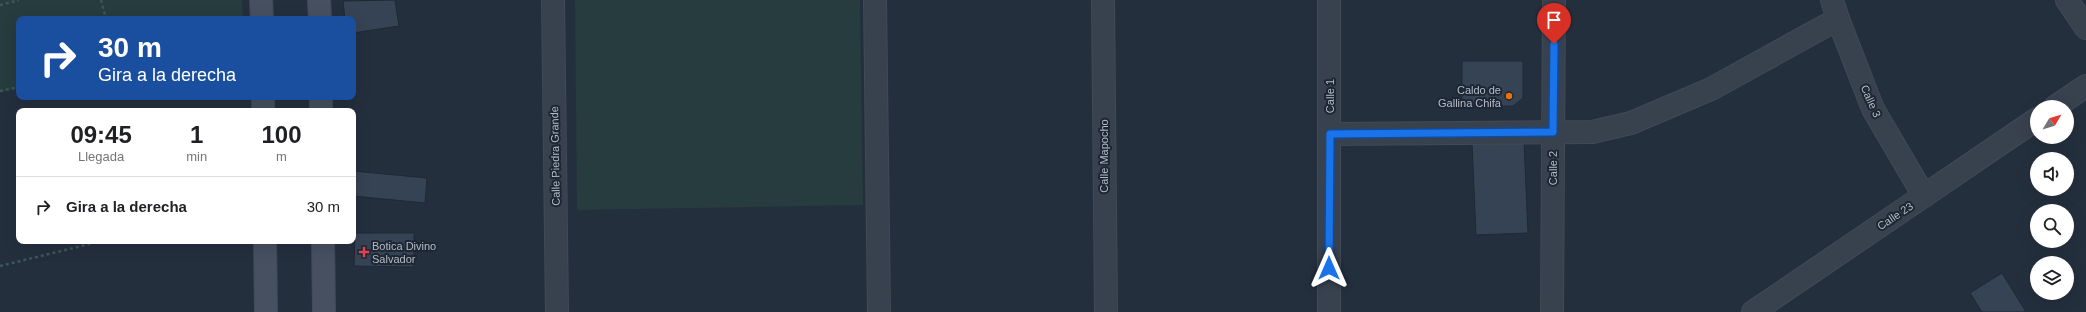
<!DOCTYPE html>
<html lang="es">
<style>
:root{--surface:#fff;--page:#f6f6f6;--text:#202124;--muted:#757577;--line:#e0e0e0}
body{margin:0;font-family:Arial,sans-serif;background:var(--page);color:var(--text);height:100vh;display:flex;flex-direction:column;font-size:15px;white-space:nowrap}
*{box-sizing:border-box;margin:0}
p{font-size:13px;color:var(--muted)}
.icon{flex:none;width:22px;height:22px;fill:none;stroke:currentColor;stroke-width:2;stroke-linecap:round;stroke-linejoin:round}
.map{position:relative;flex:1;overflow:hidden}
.side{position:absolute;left:16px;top:108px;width:340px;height:136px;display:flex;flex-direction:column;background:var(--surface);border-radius:8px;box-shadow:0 4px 16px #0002}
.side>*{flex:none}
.top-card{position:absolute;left:16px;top:16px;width:340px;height:84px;border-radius:8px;box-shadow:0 4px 16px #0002;background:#1a4fa0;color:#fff;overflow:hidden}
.needle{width:26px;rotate:52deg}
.buttons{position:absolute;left:2030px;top:100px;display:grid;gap:8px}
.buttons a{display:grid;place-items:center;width:44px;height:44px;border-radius:50%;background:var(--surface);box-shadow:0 4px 16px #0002;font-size:20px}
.pin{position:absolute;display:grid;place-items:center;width:34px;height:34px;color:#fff;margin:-41px -17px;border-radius:50% 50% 50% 0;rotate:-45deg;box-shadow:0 0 4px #0007}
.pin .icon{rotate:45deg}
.me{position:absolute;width:44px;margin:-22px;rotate:0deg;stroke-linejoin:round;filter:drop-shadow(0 0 3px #0008)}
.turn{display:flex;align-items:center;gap:14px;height:84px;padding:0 16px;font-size:18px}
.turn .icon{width:52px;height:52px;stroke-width:2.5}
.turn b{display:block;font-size:28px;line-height:34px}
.eta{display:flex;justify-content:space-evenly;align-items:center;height:68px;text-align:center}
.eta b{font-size:24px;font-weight:700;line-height:28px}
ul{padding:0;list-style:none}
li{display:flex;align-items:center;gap:12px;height:60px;padding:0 16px;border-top:1px solid var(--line)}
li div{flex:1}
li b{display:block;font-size:15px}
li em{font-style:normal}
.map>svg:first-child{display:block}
.green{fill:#263c3f}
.building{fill:#364354;stroke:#1f2835}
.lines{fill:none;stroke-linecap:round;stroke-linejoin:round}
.street-casing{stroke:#414a57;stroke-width:24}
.secondary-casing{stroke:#414a57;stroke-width:24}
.path{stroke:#3f5557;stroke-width:2.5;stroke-dasharray:3 3;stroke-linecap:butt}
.street{stroke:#38414e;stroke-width:22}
.secondary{stroke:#465061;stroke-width:22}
.route-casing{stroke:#114b97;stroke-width:10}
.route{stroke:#1a73e8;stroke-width:7}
.food-dot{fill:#e8710a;stroke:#1d2633;stroke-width:1.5}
.health-dot{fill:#e0444e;stroke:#1d2633;stroke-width:1.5}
.labels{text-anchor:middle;stroke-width:4;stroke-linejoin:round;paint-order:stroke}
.poi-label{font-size:11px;fill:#b4bcc9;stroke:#1d2633;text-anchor:end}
.street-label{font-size:11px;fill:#b4bcc9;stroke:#1d2633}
</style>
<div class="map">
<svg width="2086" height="312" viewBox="0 0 2086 312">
<rect width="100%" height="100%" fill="#242f3e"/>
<!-- green -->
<g class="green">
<path d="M0 0H242L243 19H19V88L0 93Z"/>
<path d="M575 0H860L863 205 577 210Z"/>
</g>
<!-- building -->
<g class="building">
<path d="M395 0 399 26 353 33V19H345L343 1Z"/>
<path d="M1462 61H1523V98L1513 106 1462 107Z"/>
<path d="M1524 141 1528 233 1476 235 1472 143Z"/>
<path d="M353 171 427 178 425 203 353 196Z"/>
<path d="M355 233H414V267L354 266Z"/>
<path d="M2002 273 2026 312H1982L1970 293Z"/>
</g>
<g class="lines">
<!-- street casing -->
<g class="street-casing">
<g id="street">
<path d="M553 0 557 312"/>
<path d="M875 0 879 312"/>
<path d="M1103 0 1106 312"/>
<path d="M1832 0 1838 19 1873 109 1924 196"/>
<path d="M2067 0 2086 28"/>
<path d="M2055 107 2086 86"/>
<path d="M1330 134 1592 132 1631 123 1711 89 1838 19"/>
<path d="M1329 312V0"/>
<path d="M1552 312 1554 0"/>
<path d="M1753 312 2037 119"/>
</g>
</g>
<!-- secondary casing -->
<g class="secondary-casing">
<g id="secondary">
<path d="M261 0 262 19"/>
<path d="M319 0 320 19"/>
<path d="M263 97V111"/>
<path d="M321 97V111"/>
<path d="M265 241 266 312"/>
<path d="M323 241 324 312"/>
</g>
</g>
<!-- path -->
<g class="path">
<path d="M101 0 106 19"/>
<path d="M0 5 19 0"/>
<path d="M0 91 19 87"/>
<path d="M0 266 102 241"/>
</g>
<!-- street -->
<use href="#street" class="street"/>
<!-- secondary -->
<use href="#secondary" class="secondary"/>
</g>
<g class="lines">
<!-- route casing -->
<g class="route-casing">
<path id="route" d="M1329 268 1330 134 1553 132 1554 44"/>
</g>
<!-- route -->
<use href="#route" class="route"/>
</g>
<!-- markers -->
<circle class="food-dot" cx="1509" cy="96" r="4"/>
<path class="health-dot" d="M362 246h4v4h4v4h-4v4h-4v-4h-4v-4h4z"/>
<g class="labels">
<!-- poi labels -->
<g class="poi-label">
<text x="1501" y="94">Caldo de<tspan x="1501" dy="13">Gallina Chifa</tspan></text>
<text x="372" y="250" text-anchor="start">Botica Divino<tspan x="372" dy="13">Salvador</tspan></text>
</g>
<!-- street labels -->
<g class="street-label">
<text transform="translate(1330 96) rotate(-90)" y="4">Calle 1</text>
<text transform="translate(1871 101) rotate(66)" y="4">Calle 3</text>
<text transform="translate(555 156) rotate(-91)" y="4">Calle Piedra Grande</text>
<text transform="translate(1104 156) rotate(-90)" y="4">Calle Mapocho</text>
<text transform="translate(1553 168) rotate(-90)" y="4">Calle 2</text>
<text transform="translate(1895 216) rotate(-34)" y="4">Calle 23</text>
</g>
</g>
</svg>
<div class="buttons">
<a><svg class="needle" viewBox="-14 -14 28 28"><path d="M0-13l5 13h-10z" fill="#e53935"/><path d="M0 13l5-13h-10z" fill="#757577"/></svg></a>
<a><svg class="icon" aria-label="sound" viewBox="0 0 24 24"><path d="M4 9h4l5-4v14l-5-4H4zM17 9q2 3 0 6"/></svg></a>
<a><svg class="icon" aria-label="search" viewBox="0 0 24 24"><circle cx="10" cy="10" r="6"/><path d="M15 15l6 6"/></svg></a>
<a><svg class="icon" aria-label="layers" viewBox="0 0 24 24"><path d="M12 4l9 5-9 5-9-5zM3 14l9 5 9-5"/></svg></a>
</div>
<div class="pin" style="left:1554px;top:44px;background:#d93025"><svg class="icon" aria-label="arrive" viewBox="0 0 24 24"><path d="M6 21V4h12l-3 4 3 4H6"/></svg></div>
<svg class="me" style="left:1329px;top:268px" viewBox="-20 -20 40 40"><path d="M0-17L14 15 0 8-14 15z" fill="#1a73e8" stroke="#fff" stroke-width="4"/></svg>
<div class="top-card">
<div class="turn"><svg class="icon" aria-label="right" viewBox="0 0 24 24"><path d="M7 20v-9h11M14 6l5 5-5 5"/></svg><div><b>30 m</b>Gira a la derecha</div></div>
</div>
<section class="side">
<div class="eta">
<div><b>09:45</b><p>Llegada</p></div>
<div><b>1</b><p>min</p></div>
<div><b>100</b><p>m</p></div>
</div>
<ul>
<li><svg class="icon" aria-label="right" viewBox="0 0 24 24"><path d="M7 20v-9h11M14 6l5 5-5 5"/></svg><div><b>Gira a la derecha</b></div><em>30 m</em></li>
</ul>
</section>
</div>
